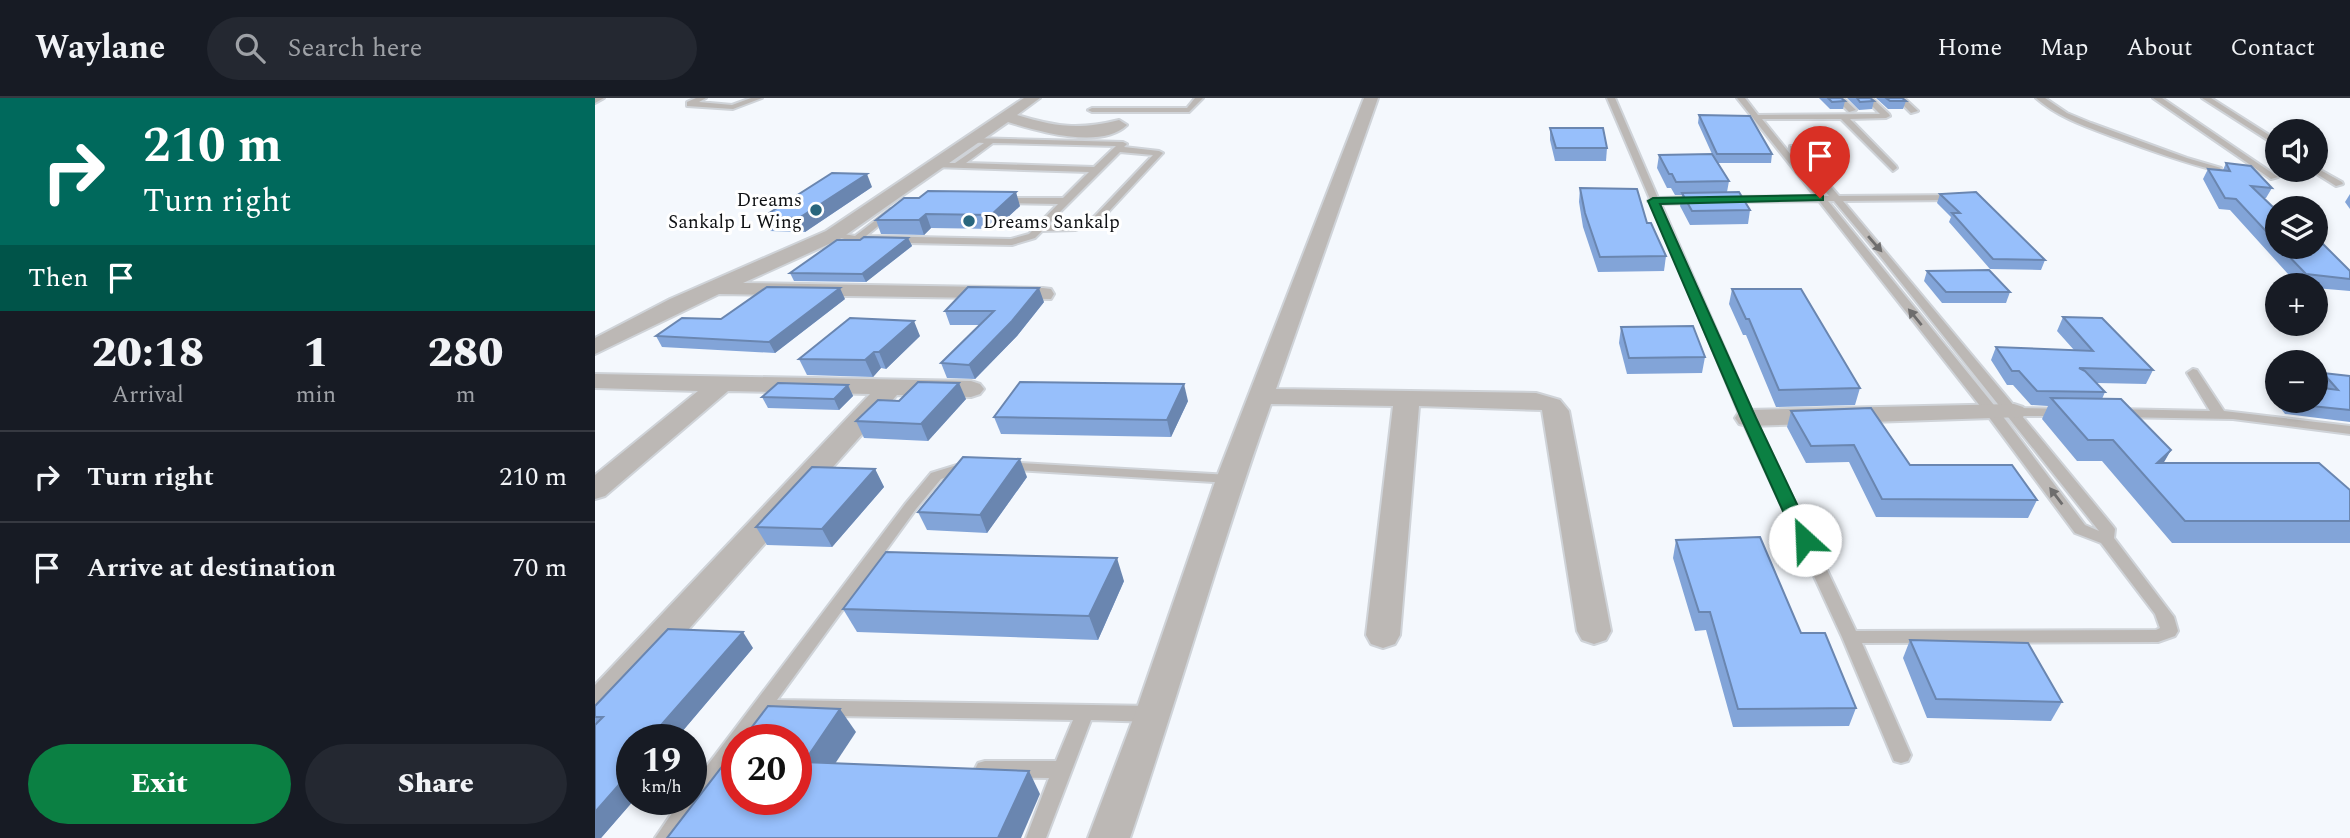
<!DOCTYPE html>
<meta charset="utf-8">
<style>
:root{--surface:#171b24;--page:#242831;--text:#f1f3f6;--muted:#9ea1a6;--line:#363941;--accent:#0b8043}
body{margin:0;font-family:Spectral,serif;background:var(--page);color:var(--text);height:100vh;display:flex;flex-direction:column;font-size:26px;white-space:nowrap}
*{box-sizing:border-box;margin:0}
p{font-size:23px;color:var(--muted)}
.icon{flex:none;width:38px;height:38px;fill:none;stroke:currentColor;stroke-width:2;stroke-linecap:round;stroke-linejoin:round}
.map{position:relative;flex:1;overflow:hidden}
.drawer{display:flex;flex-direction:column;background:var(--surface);width:595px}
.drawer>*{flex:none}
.hud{background:#00695c;color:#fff;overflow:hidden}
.controls{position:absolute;left:1670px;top:21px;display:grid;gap:14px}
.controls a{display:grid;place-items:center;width:63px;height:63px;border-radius:50%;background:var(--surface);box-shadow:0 4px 10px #0003;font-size:35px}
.speed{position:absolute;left:21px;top:626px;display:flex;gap:14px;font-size:35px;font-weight:700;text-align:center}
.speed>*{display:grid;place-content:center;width:91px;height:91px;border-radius:50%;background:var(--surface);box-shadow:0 4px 10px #0003;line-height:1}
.speed small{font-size:18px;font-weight:400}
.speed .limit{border:10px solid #d22;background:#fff;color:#111}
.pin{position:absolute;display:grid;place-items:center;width:60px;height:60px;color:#fff;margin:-72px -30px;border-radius:50% 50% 50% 0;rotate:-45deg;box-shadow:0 0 7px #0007}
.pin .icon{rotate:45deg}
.me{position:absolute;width:77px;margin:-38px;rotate:335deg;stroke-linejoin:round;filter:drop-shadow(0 0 5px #0008)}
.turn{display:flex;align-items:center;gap:24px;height:147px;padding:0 28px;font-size:32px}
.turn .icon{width:91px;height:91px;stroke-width:2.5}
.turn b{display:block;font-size:49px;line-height:60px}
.then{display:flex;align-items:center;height:66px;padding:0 28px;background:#0003;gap:14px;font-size:26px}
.eta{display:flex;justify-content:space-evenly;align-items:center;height:119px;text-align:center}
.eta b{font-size:42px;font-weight:800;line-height:49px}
.button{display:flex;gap:14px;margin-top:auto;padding:14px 28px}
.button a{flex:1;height:80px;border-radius:42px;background:var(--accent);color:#fff;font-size:28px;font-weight:800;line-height:80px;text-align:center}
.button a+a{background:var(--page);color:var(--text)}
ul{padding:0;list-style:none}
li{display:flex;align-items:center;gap:21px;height:91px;padding:0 28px;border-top:2px solid var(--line)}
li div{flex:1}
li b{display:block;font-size:26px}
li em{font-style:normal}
header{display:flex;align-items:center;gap:42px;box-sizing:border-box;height:98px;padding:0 35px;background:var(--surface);border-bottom:2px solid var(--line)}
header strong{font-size:33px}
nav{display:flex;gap:38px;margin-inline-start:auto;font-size:24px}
.search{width:490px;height:63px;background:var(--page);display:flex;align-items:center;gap:18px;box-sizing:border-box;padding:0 24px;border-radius:38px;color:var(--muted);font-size:26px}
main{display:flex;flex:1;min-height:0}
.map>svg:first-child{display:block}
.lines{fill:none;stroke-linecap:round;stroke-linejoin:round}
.lane-casing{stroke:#cfd3d8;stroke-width:4}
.street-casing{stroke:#cfd3d8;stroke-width:4}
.lane{fill:#bcb8b5;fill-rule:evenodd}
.street{fill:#bcb8b5;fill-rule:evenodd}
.wall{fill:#82a4d8}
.shaded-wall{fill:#6a86b0}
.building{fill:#97bffb;stroke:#6a86b0;stroke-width:2}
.oneway{fill:#6e6d6d}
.route{fill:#0b8043;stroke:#07532c;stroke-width:2}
.poi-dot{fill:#29667d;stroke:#fff;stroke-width:2.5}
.labels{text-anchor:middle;stroke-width:6;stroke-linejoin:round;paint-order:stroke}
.far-poi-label{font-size:19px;fill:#0f1114;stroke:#fff;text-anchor:end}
</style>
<header>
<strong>Waylane</strong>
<div class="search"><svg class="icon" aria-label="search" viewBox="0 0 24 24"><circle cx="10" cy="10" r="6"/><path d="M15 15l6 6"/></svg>Search here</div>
<nav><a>Home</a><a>Map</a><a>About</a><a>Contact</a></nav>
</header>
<main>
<section class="drawer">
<div class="hud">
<div class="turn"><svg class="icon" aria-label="right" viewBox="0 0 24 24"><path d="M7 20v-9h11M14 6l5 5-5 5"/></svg><div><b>210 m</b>Turn right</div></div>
<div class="then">Then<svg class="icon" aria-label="arrive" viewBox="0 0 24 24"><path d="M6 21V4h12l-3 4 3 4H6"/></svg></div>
</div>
<div class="eta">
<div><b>20:18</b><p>Arrival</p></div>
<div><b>1</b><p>min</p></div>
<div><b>280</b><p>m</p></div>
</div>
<ul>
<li><svg class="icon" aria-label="right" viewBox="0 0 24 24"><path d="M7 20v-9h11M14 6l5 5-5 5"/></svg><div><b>Turn right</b></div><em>210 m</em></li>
<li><svg class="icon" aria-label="arrive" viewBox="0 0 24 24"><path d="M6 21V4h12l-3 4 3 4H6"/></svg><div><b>Arrive at destination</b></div><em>70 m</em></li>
</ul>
<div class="button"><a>Exit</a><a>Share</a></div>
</section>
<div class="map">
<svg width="1755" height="740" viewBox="0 0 1755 740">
<rect width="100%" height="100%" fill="#f4f8fd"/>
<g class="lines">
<!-- lane casing -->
<g class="lane-casing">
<g id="lane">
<path d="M101 0H111L104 4 137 7 156 0H167L138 11 92 8V4Z"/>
<path d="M600 0H608L594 14H497L493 12 497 10H592Z"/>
<path d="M1012 0H1020L1063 100 1102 99 1106 102 1102 105 1066 106 1160 320 1261 533 1561 532 1565 530 1560 516 1506 445 1480 435 1393 318 1224 103 1127 104V100L1130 99 1220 98 1142 0H1150L1163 17 1285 16 1269 0H1277L1294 16 1295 18 1291 20 1255 21 1301 68 1302 70 1298 73 1246 21H1167L1229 98H1234L1195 52V48H1201L1244 98 1364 97 1365 99 1361 102 1248 103 1421 310 1473 311 1474 314 1468 318H1427L1517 427 1520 431 1519 440 1579 519 1583 533 1580 538 1563 544 1267 545 1316 657 1313 663 1306 665 1299 663 1247 539 1146 320 1057 105 1053 103 1055 101ZM1233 103H1239L1285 158 1504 433 1490 427 1403 312Z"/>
<path d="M1240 0H1248L1261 12 1254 14Z"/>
<path d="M1301 0H1309L1323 13 1316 15Z"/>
<path d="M1441 0H1450L1472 15 1496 25 1592 60 1626 70 1622 73C1588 64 1556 53 1524 41 1495 30 1465 21 1441 0Z"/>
<path d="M1558 0H1567L1683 79 1676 81Z"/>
<path d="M1607 0H1616L1682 42V48Z"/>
<path d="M377 40 528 44 532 46 529 49 564 53 568 55 504 124 480 132 447 133 440 140 417 147 262 144 233 137 238 134 260 138 295 111 298 112V116L271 138 416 141 434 136 463 106 407 105 403 102 404 100H468L494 74 338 69 337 67 341 65H360L389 45 374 44 373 42ZM398 45 521 48 499 69 371 65ZM525 54 558 57 498 120 480 126 452 127Z"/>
<path d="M1720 69 1747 84 1748 86 1741 88 1717 73 1720 72Z"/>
<path d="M1598 271 1602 272 1629 313 1755 328V336L1638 321 1519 319 1513 315 1519 311 1615 313 1592 275Z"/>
<path d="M375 363 380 364 382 367 380 370 346 381 321 411 182 602 558 608 565 611 567 616 565 621 558 624 496 622 451 740H431L454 680 390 679 383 677 380 671 383 665 390 663H461L478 622 179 617 173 614 153 642H142V658L82 740H60L86 702H96V689L311 405 336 375Z"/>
<path d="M409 364 635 377 642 381 635 385 404 371 402 368Z"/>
</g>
</g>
<!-- street casing -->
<g class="street-casing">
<g id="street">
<path d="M0 0H9L0 5Z"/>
<path d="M429 0H445L422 17C461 29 484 32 524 22L532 27C506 52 443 33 413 24L245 141 148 185 448 190 456 191 459 196 456 201 124 196 0 256V240L75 201 231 133Z"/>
<path d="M769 0H783L681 291 941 295 965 302 974 313 1016 533 1011 542 999 546 987 542 982 533 947 312 824 308 805 537 800 546 788 550 776 546 771 537 798 308 676 306C625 449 584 596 535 740H493L540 616 621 381Z"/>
<path d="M0 276 376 283 385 286 389 291 385 296 376 299 302 297 13 622 0 626V587L275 296 133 293 10 398 0 401V377L103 293 0 290Z"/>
<path d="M1419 306 1428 309 1432 314 1428 319 1153 328 1144 326 1140 320 1144 314 1153 312Z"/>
</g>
</g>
<!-- lane -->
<use href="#lane" class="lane"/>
<!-- street -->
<use href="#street" class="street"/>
</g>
<!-- wall -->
<g class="wall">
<path d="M1224 0H1246L1250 3 1248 11H1235Z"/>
<path d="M1252 0H1275L1279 3 1277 11 1264 12Z"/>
<path d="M1281 0H1307L1311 3 1308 11H1293Z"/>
<path d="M1104 17 1177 56 1176 65H1123L1134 83 1132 94 1155 112 1153 126 1095 127 1085 108 1087 97H1080L1076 90H1072L1062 70 1064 57 1117 56 1103 25Z"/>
<path d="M955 30 1012 50 1011 63H960L955 42Z"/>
<path d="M1631 65 1677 90 1671 100H1668L1682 113V149H1720L1755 173V193L1720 190V187H1703L1635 112 1624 111 1608 81 1613 71 1628 72Z"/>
<path d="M277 89 210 134 174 133 168 119Z"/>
<path d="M985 90 1052 125 1071 158 1069 173 1003 174 988 129 984 104Z"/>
<path d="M1345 96 1450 162 1446 172 1395 171 1354 124 1356 119 1342 105Z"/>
<path d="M1755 96V111L1750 104Z"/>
<path d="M309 100 425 108 400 131 336 130 329 137 286 136 281 122Z"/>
<path d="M313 140 317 148 271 184 199 183 195 175Z"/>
<path d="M1332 173 1415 194 1411 205H1347L1329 183Z"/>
<path d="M1137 191 1265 290 1260 307 1181 309 1151 237H1148L1134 206Z"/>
<path d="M250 201 180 255 67 249 61 238 126 221Z"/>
<path d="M449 204 422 238 380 281 352 280 346 265 385 227H355L350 213Z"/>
<path d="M1468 219 1558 272 1551 286 1502 285 1510 294 1507 301 1576 352 1568 365 1755 392V445H1577L1507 363H1482L1447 321 1453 308 1436 307 1418 287H1412L1396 262 1401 249 1479 252 1462 233Z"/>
<path d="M1026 229 1110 259 1107 275 1032 276 1024 245Z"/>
<path d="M325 238 291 271 286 270 278 279 212 277 204 261Z"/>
<path d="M1728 275 1755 278V324L1690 316 1674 295 1682 285V303H1720L1726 290 1722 285Z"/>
<path d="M253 287 258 298 244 312 173 310 167 299Z"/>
<path d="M371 301 333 343 269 340 261 323 304 303Z"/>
<path d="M593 303 576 339 406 336 399 319Z"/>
<path d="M1196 313 1315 367 1442 402 1433 420 1281 419 1254 364 1211 365 1192 329Z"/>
<path d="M280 371 289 389 237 449 172 447 161 429Z"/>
<path d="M432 379 392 435 332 432 323 414Z"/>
<path d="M1081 442 1206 535 1261 610 1254 628 1138 629 1111 532 1100 533 1078 460Z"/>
<path d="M529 483 503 542 262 534 248 511Z"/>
<path d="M1315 542 1467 604 1456 623 1332 620 1308 560Z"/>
<path d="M158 550 80 642H37V702H39L6 740H0V608Z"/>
</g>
<!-- shaded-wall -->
<g class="shaded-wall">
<path d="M272 76 277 89 210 134 204 120Z"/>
<path d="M421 94 425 108 400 131 396 117Z"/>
<path d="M331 116 336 130 329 137 324 122Z"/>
<path d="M313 140 317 148 271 184 267 176Z"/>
<path d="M245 190 250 201 180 255 174 244Z"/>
<path d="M444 190 449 204 422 238 380 281 374 267Z"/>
<path d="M319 223 325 238 291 271 284 254Z"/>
<path d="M279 254 286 270 278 279 270 262Z"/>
<path d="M364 285 371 301 333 343 326 326Z"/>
<path d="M589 286 593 303 576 339 572 322Z"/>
<path d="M253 287 258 298 244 312 239 301Z"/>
<path d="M1576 352 1564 373 1562 365Z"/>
<path d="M425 361 432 379 392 435 385 417Z"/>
<path d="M280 371 289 389 237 449 227 431Z"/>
<path d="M522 460 529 483 503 542 494 518Z"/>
<path d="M148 534 158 550 80 642H53Z"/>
<path d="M245 611 261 634 226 687 209 664Z"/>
<path d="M37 672V702H39L6 740H0V714Z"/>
<path d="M434 673 445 696 426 740H403Z"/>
</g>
<!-- building -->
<g class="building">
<path d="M1233 0H1246L1250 3 1237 4Z"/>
<path d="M1262 0H1275L1279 3 1265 4Z"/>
<path d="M1291 0H1307L1311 3H1295Z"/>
<path d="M1104 17 1155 18 1177 56H1122Z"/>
<path d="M955 30H1008L1012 50H961Z"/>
<path d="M1117 56 1134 83 1081 84 1077 76H1074L1064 57Z"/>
<path d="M1631 65 1656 68 1677 90 1656 88 1682 113V145L1641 101 1630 100 1613 71 1635 73Z"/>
<path d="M237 75 272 76 204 120 168 119Z"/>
<path d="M985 90 1042 91 1052 125H1056L1071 158 1005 159 990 115Z"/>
<path d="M333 93 421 94 396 117 331 116 324 122H281L309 100H324Z"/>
<path d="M1144 94 1155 112 1097 113 1087 95Z"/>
<path d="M1381 94 1450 162 1398 161 1357 115H1365L1345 96Z"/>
<path d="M1720 138 1755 173V181L1711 176 1685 149H1720Z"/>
<path d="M269 139 313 140 267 176 195 175 242 142H265Z"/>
<path d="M1394 172 1415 194H1351L1332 173Z"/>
<path d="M172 189 245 190 174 244 61 238 87 220 126 221Z"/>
<path d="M373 189 444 190 417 223 374 267 346 265 399 213H350Z"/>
<path d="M1137 191H1206L1265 290 1184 292 1154 221H1151Z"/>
<path d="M1468 219 1507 220 1558 272 1484 270 1490 273 1510 294 1442 293 1424 273H1417L1401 249 1498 253Z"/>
<path d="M255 220 319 223 284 254H279L270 262 204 261Z"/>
<path d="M1098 228 1110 259 1034 260 1026 229Z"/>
<path d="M1728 275 1755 278V312L1697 306 1695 303H1720V289L1743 292Z"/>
<path d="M323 284 364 285 326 326 261 323 283 302 304 303Z"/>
<path d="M425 284 589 286 572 322 399 319Z"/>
<path d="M183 285 253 287 239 301 167 299Z"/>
<path d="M1456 300 1526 301 1576 352 1562 365H1724L1755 392V423H1590L1518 342H1493Z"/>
<path d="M1276 310 1315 367H1417L1442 402 1287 401 1259 347 1216 348 1196 313Z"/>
<path d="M368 359 425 361 385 417 323 414Z"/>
<path d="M217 369 280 371 227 431 161 429Z"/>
<path d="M1165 439 1206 535H1230L1261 610 1143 611 1115 514H1104L1081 442Z"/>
<path d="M291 454 522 460 494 518 248 511Z"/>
<path d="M73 531 148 534 53 642H37V672L0 714V627L8 619H0V608Z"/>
<path d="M1315 542 1433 545 1467 604 1341 601Z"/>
<path d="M173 608 245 611 209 664 434 673 403 740H72L142 649V702H201V642H147Z"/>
</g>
<!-- one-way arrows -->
<defs><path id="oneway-solid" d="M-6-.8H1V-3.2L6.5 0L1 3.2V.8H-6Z" transform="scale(1.75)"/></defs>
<g class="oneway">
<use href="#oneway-solid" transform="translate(1280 146) rotate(49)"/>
<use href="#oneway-solid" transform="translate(1320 219) rotate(-129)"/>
<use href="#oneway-solid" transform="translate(1461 398) rotate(-127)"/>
</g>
<!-- route -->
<path class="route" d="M1225 97 1228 98V102L1065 106 1161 320 1219 442 1210 448 1201 442 1146 320 1053 103 1058 100Z"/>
<!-- markers -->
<g class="poi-dot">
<circle cx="221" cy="112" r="7"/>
<circle cx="374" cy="123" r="7"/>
</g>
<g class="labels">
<!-- far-poi labels -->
<g class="far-poi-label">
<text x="207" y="108">Dreams<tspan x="207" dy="22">Sankalp L Wing</tspan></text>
<text x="388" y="130" text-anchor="start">Dreams Sankalp</text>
</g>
</g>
</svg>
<div class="controls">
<a><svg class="icon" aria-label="sound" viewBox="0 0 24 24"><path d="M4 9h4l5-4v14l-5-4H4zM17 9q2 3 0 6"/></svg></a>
<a><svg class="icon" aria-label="layers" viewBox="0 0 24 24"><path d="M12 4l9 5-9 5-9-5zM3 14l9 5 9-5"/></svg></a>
<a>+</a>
<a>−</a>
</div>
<div class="speed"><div>19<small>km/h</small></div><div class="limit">20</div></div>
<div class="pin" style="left:1225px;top:100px;background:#d93025"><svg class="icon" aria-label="arrive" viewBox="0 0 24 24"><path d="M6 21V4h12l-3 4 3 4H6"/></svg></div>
<svg class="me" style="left:1210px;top:442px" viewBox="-20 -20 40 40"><circle r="19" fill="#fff"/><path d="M0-13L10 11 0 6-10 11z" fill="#0b8043"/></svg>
</div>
</main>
